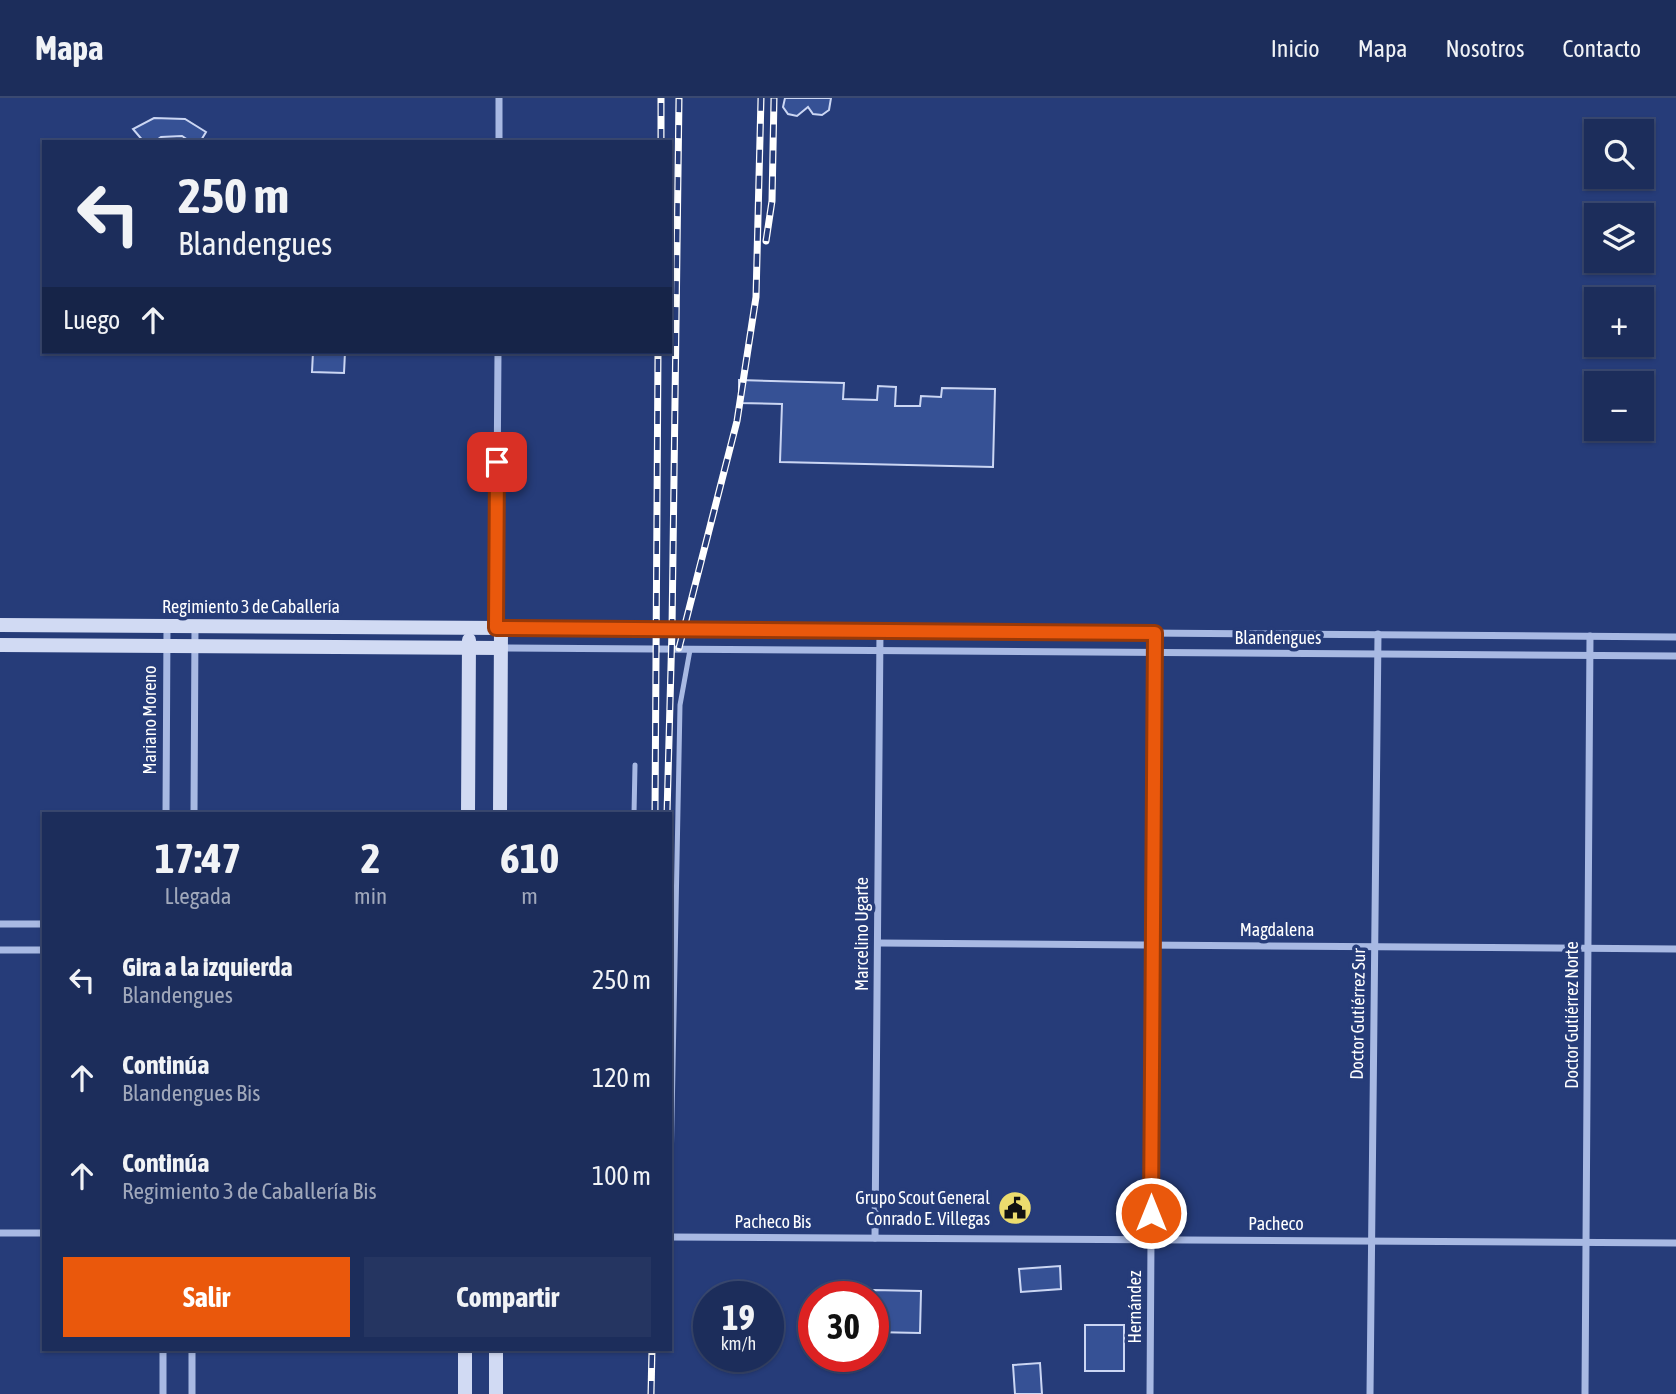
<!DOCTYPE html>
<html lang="es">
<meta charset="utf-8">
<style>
:root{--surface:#1c2d5b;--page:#253561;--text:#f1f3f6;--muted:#a0a8bb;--line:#3a4971;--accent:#ea580c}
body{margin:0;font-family:"Asap Condensed",sans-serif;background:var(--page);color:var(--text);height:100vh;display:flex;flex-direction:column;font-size:26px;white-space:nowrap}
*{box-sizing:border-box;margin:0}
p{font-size:23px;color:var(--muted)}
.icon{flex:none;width:38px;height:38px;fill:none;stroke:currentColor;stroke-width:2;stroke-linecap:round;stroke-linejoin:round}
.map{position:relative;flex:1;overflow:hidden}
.side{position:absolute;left:42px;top:714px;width:630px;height:539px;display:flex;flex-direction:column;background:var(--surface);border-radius:0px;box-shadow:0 2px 5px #0004,0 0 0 2px var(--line)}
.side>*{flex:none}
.banner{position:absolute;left:42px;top:42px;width:630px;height:214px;border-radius:0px;box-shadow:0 2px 5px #0004,0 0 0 2px var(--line);background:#1c2d5b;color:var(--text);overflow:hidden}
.buttons{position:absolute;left:1584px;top:21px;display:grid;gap:14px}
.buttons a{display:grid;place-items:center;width:70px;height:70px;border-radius:0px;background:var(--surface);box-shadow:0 2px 5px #0004,0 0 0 2px var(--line);font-size:35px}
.speed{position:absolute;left:693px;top:1183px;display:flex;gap:14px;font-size:35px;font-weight:700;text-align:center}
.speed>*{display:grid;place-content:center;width:91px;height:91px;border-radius:50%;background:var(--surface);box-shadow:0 2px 5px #0004,0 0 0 2px var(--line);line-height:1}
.speed small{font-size:18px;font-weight:400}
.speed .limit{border:10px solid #d22;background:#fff;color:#111}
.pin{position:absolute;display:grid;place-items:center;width:60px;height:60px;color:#fff;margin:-30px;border-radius:14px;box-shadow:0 4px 10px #0006}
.me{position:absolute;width:77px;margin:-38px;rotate:0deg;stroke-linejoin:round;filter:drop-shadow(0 0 5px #0008)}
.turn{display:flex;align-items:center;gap:24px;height:147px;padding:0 21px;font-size:32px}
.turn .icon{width:91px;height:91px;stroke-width:2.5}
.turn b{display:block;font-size:49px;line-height:60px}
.then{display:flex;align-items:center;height:66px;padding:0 21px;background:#0003;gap:14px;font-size:26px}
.eta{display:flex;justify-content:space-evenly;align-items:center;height:119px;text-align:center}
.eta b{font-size:42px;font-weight:700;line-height:49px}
.cta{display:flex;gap:14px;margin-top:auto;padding:14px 21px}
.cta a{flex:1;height:80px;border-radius:0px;background:var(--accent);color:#fff;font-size:28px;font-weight:700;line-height:80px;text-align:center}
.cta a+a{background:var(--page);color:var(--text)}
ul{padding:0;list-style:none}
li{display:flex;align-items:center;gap:21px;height:98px;padding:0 21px}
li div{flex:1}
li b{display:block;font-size:26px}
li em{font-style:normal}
header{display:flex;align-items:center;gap:42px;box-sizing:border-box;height:98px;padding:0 35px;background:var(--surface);border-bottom:2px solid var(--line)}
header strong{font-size:33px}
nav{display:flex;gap:38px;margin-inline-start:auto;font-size:24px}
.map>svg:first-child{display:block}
.building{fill:#365195;stroke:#cbd6f3;stroke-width:2}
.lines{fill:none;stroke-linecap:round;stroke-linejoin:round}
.lane{stroke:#a8b9e3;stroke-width:5}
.street{stroke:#a8b9e3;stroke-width:7}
.secondary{stroke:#d1daf3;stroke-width:14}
.rail-casing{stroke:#fff;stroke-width:7}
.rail{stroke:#263c79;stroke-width:4.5;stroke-dasharray:13;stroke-linecap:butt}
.route-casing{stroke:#983908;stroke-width:18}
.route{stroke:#ea580c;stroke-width:12}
.labels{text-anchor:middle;stroke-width:7;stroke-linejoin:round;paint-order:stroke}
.street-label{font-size:18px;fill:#fff;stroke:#263c79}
.poi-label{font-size:18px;fill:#fff;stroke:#263c79;text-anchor:end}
</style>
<header>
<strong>Mapa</strong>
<nav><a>Inicio</a><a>Mapa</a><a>Nosotros</a><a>Contacto</a></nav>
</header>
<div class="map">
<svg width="1676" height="1296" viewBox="0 0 1676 1296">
<rect width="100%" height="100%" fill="#263c79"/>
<!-- building -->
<g class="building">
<path d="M785 0H831L829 12 822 17 813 16 808 9 797 18 788 16 783 9Z"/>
<path d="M154 20 185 21 206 34 200 44H191L182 38 161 39 154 44H144L133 31Z"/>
<path d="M313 254H345L344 275 312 274Z"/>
<path d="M739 282 844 285 843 301 877 302 878 288 896 289 895 308H920L921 298 941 299 942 290 995 291 993 369 780 364 782 306 739 305Z"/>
<path d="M1060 1168 1061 1191 1021 1194 1019 1171Z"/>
<path d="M873 1192 921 1193 920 1235 873 1234Z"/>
<rect x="1085" y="1227" width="39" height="46"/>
<path d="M1040 1265 1042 1296H1015L1013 1267Z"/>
</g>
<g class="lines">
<!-- lane -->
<g class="lane">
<path d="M634 716 635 667"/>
<path d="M670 1124 680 607 690 552"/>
</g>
<!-- street -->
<g class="street">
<path d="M499 44V0"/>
<path d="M496 530 498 254"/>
<path d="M501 530 1676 539"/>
<path d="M501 550 1676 558"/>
<path d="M166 716 167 528"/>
<path d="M194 716 195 528"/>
<path d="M0 826H44"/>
<path d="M878 845 1676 851"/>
<path d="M0 852H44"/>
<path d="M0 1135H44"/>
<path d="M670 1139 1676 1145"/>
<path d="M875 1140 880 533"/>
<path d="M163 1296V1251"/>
<path d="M192 1296V1251"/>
<path d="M1150 1296 1155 535"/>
<path d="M1370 1296 1378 536"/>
<path d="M1585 1296 1590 538"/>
</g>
<!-- secondary -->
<g class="secondary">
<path d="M0 527 501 530 500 716"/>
<path d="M0 547 501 550"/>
<path d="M468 716 469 542"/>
<path d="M465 1296V1251"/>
<path d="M496 1296V1251"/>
</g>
<!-- rail casing -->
<g class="rail-casing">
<g id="rail">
<path d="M661 44V0"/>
<path d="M766 143 772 103 774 0"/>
<path d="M679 550 737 323 756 199 761 0"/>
<path d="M655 716 658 254"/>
<path d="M667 716 672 531 679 0"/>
<path d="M651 1296 652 1251"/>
</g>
</g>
<!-- rail -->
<use href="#rail" class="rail"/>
</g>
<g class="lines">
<!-- route casing -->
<g class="route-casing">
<path id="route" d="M497 364 496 530 1155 535 1151 1115"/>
</g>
<!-- route -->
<use href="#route" class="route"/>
</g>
<!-- icons -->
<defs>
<g id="civic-disc" transform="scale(1.75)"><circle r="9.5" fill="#ecdc6e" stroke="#263c79"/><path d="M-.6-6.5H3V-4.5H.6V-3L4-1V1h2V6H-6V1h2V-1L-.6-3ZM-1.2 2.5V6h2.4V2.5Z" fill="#111"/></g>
</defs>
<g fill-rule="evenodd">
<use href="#civic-disc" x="1015" y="1110"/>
</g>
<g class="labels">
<!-- street labels -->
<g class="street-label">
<text x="251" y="515">Regimiento 3 de Caballería</text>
<text x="1278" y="546">Blandengues</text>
<text transform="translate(150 622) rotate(-90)" y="6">Mariano Moreno</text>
<text x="1277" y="838">Magdalena</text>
<text transform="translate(862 836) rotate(-90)" y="6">Marcelino Ugarte</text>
<text transform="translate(1358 916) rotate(-89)" y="6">Doctor Gutiérrez Sur</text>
<text transform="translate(1572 917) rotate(-90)" y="6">Doctor Gutiérrez Norte</text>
<text x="773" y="1130">Pacheco Bis</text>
<text x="1276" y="1132">Pacheco</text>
<text transform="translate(1135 1209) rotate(-90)" y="6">Hernández</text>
</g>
<!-- poi labels -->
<g class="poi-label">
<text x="990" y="1106">Grupo Scout General<tspan x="990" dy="21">Conrado E. Villegas</tspan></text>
</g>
</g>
</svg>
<div class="buttons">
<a><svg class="icon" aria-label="search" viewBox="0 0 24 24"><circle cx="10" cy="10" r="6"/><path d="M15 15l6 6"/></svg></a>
<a><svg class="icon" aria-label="layers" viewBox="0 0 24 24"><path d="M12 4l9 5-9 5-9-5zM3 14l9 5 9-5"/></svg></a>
<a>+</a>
<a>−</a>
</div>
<div class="speed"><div>19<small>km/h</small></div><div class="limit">30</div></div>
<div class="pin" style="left:497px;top:364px;background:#d93025"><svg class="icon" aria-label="arrive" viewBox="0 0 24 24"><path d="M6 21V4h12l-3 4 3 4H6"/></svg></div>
<svg class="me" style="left:1151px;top:1115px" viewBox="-20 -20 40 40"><circle r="17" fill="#ea580c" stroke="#fff" stroke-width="3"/><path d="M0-11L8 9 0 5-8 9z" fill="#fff"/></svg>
<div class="banner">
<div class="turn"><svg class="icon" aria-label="left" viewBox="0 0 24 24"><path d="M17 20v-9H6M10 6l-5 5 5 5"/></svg><div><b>250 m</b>Blandengues</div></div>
<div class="then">Luego<svg class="icon" aria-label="ahead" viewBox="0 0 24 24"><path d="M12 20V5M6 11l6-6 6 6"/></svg></div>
</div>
<section class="side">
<div class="eta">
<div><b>17:47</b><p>Llegada</p></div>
<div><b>2</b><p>min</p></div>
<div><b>610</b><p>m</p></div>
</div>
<ul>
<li><svg class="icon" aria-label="left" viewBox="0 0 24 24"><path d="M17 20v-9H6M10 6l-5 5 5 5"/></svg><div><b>Gira a la izquierda</b><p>Blandengues</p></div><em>250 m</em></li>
<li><svg class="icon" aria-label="ahead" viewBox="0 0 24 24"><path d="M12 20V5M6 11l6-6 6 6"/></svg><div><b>Continúa</b><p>Blandengues Bis</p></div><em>120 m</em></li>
<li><svg class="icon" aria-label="ahead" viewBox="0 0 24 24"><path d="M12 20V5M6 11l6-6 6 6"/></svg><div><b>Continúa</b><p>Regimiento 3 de Caballería Bis</p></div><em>100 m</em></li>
</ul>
<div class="cta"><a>Salir</a><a>Compartir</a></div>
</section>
</div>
